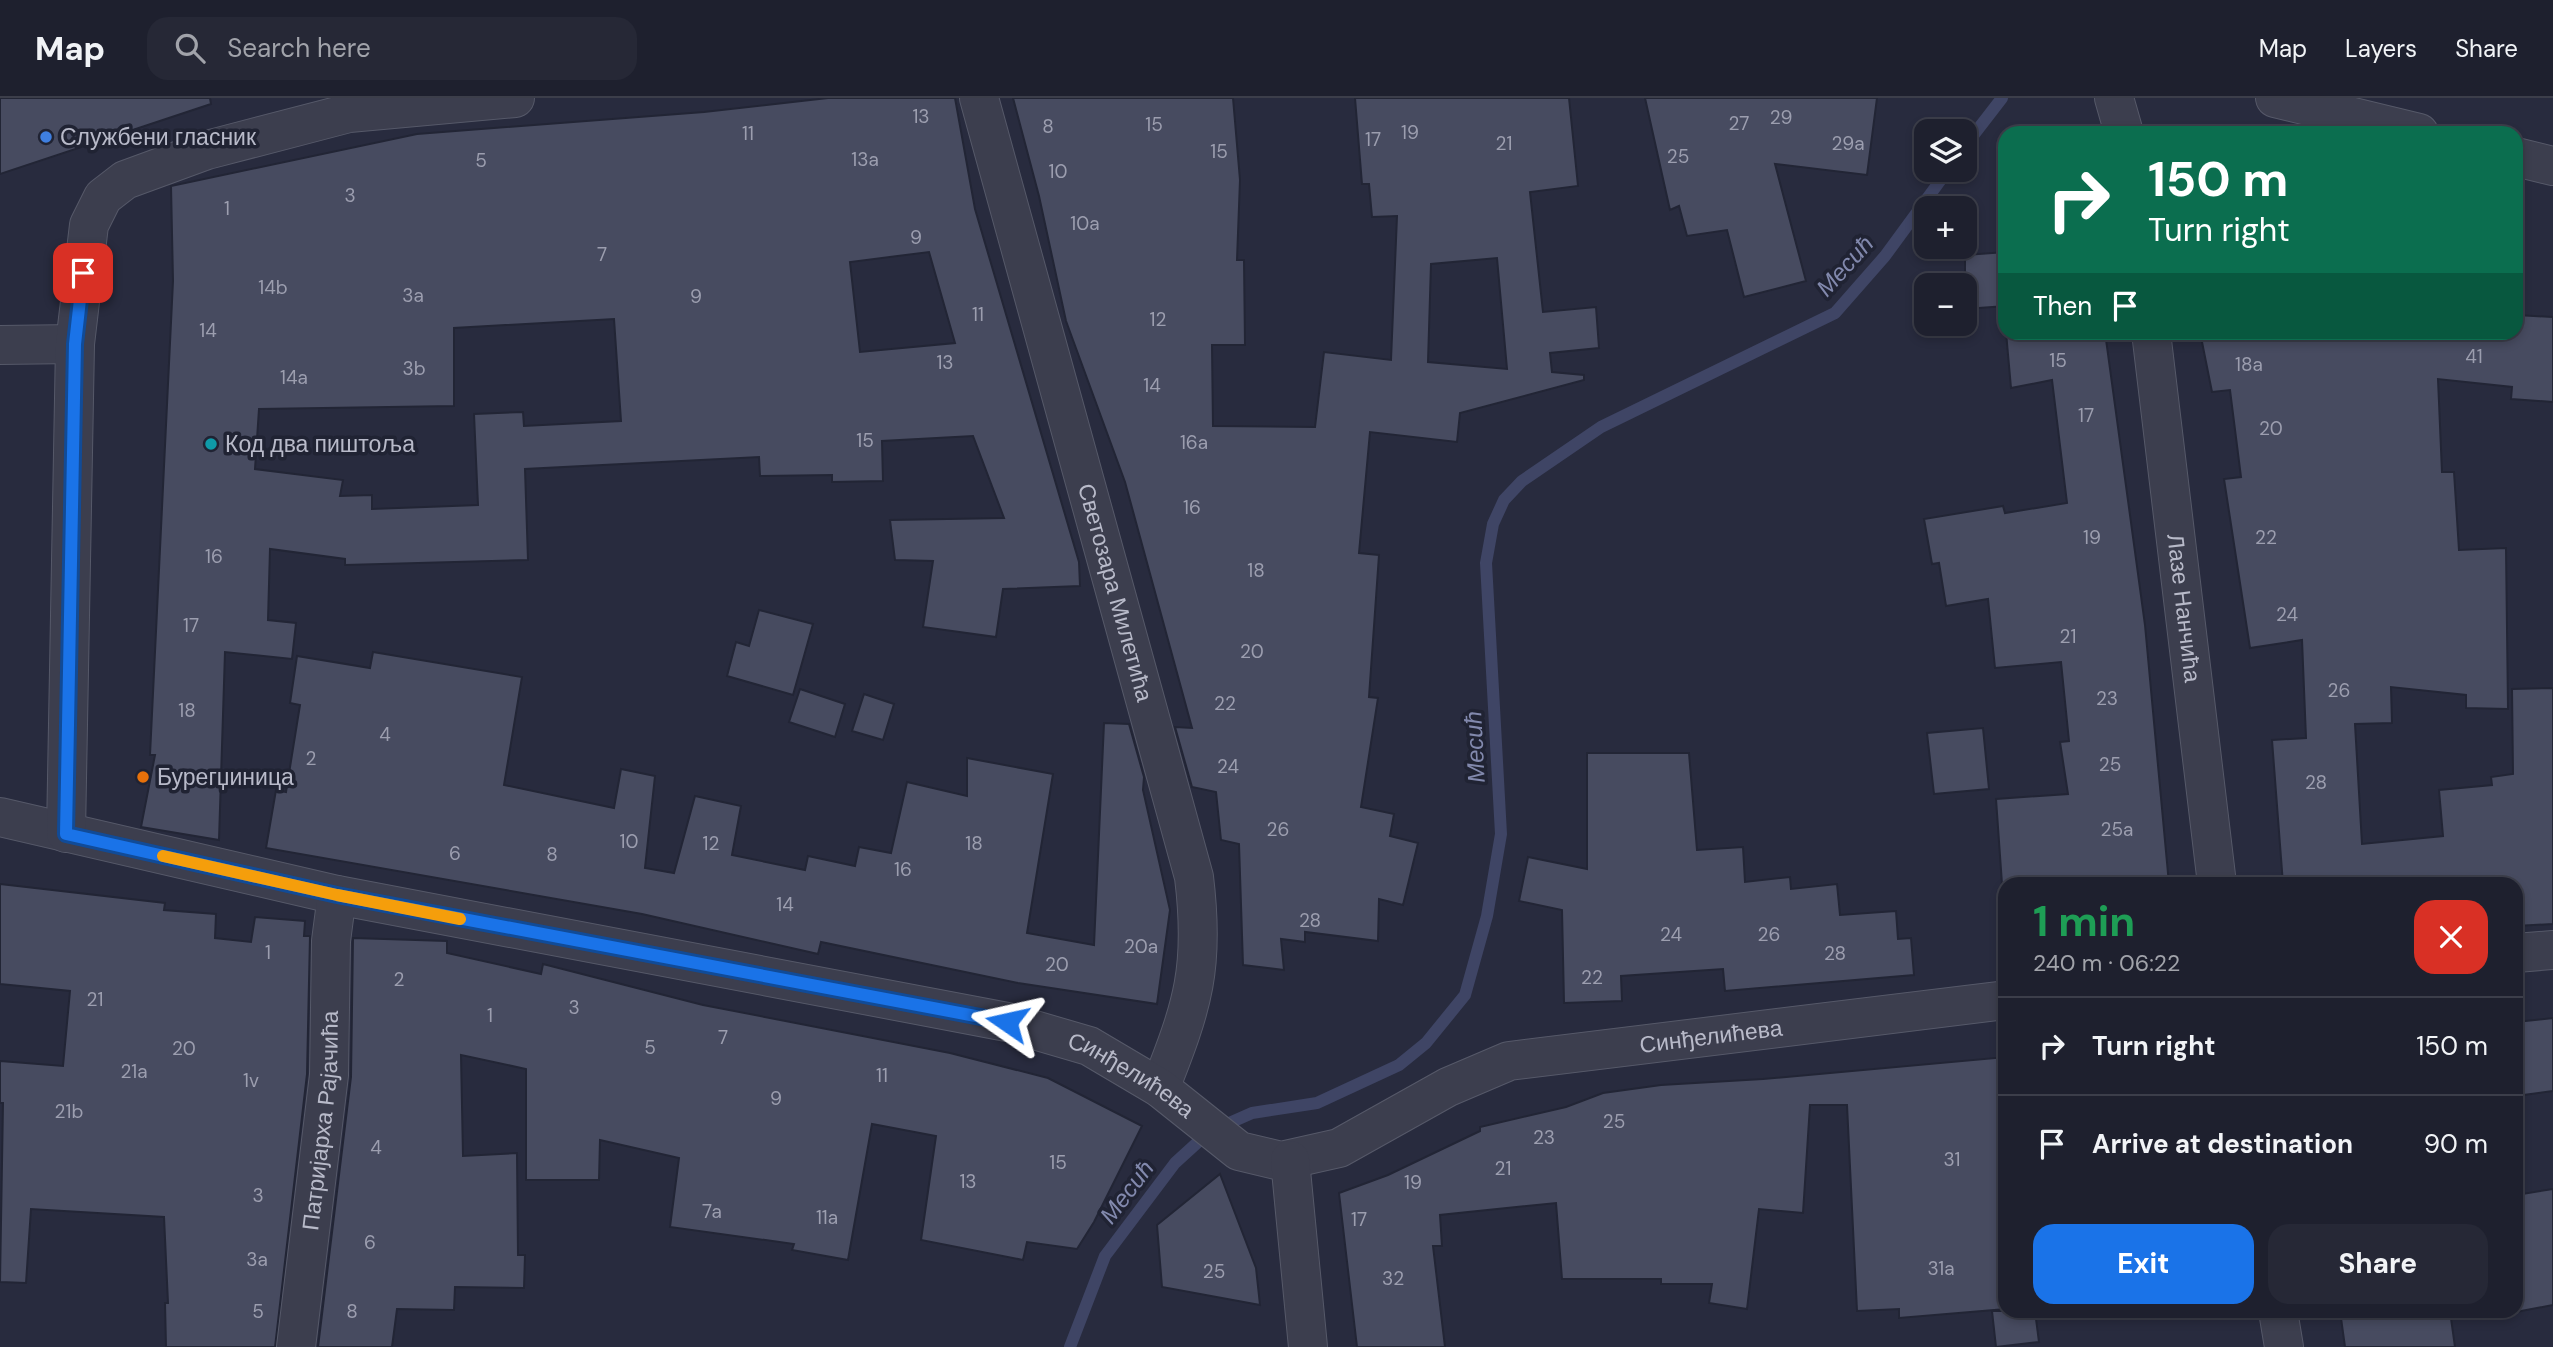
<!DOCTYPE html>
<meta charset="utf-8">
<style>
:root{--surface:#1e202e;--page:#262836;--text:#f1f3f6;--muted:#a1a3aa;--line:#3c3e4a;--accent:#1a73e8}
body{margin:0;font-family:"DM Sans",sans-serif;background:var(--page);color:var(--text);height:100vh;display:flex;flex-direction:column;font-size:26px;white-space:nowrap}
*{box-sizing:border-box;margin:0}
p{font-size:23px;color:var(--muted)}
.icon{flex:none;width:38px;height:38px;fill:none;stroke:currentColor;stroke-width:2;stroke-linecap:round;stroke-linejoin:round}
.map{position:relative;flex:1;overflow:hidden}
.drawer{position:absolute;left:1998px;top:779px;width:525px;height:441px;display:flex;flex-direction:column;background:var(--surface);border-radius:21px;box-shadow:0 4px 10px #0003,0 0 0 2px var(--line)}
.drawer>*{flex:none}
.top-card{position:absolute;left:1998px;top:28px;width:525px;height:214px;border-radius:21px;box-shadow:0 4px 10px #0003,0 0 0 2px var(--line);background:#0b6e4f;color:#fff;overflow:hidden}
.buttons{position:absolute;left:1914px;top:21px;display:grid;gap:14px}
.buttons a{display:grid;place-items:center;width:63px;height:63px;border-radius:14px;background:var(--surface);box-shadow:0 4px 10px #0003,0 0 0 2px var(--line);font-size:35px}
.pin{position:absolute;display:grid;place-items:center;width:60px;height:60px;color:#fff;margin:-30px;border-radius:14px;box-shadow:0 4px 10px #0006}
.me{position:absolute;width:77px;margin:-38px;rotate:281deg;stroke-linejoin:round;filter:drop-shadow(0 0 5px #0008)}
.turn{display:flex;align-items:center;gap:24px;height:147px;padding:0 35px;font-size:32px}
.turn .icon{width:91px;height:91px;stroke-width:2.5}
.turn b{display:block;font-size:49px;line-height:60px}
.then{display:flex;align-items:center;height:66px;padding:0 35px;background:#0003;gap:14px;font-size:26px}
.round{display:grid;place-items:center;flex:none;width:74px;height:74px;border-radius:21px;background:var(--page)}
.head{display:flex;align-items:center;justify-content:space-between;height:119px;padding:0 35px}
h1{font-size:42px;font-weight:700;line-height:52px;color:#1e9e55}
.primary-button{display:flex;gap:14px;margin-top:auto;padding:14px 35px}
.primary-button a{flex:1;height:80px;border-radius:21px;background:var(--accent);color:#fff;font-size:28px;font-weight:700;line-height:80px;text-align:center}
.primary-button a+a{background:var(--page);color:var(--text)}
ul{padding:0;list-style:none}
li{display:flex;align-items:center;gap:21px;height:98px;padding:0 35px;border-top:2px solid var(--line)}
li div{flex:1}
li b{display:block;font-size:26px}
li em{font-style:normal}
header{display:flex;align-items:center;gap:42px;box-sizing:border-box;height:98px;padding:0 35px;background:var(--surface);border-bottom:2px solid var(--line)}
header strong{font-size:33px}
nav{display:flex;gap:38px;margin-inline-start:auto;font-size:24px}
.search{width:490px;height:63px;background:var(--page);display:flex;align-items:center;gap:18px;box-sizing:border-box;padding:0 24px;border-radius:21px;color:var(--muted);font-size:26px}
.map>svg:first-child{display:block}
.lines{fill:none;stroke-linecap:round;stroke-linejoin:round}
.stream{stroke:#3f4565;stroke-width:12}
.building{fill:#474b60;stroke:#222535;stroke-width:2;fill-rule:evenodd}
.street-casing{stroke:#565969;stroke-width:40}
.street{stroke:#3c3e4e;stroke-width:38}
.route-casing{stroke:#114b97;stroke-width:18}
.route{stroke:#1a73e8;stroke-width:12}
.slow{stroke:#f59e0b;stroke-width:12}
.shop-dot{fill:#3f7fe0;stroke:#202333;stroke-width:2.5}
.culture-dot{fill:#0f9aa8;stroke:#202333;stroke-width:2.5}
.food-dot{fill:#e8710a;stroke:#202333;stroke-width:2.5}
.labels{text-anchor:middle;stroke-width:7;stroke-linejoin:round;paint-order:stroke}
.number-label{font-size:19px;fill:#9c9eaf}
.poi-label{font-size:23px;fill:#b8bac9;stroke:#202333;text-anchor:start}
.street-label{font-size:23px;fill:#b8bac9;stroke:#202333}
.water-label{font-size:24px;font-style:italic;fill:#8289ad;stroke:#202333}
</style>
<header>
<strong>Map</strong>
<div class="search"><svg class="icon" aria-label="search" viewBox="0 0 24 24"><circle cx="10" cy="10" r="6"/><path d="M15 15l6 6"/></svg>Search here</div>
<nav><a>Map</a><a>Layers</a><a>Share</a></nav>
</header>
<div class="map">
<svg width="2553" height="1249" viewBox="0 0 2553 1249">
<rect width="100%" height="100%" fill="#282b3e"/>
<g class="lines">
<!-- stream -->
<g class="stream">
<path d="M1965 48 2002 0"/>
<path d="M1070 1249 1105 1158 1175 1065 1209 1034 1252 1015 1317 1005 1399 967 1426 945 1465 897 1487 818 1501 736 1486 465 1493 426 1504 402 1522 383 1601 329 1835 215 1885 158 1948 72"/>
</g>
</g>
<!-- building -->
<g class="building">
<path d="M0 0H210L211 6 0 76Z"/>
<path d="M828 0H955L975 111 1079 464 1080 488 1003 491 996 539 923 529 933 463 895 462 890 422 1004 420 973 338 882 343 883 383 832 384V377L760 378 759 359 525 371 528 462 345 467V461L270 451 268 522 296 525 292 561 225 554 219 742 141 729 155 657H150L173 183 171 88 417 36 704 14ZM929 154 955 245 860 254 850 164ZM614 221 621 323 524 328 523 314 474 316 478 407 372 411V397L340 398 343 382 255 371 259 311 454 308V230Z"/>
<path d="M1013 0H1233L1240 82 1237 162H1244L1245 247H1212L1213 328 1315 329 1324 254 1391 262 1397 118 1372 119 1369 86H1362L1355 0H1569L1578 88 1530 94 1543 214 1596 209 1599 250 1550 255 1552 274 1584 277V282L1460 315 1457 344 1370 334 1359 455 1379 457 1369 599 1378 600 1361 709 1394 716 1390 738 1418 745 1403 807 1379 801 1378 843 1305 834V844L1281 841 1284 872 1243 867 1239 746 1221 742 1216 694 1192 689 1175 629 1192 630 1125 384 1066 223 1039 98ZM1497 160 1507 271 1428 264 1431 166Z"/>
<path d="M1645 0H1877L1867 77 1775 66 1806 183 1744 199 1727 132 1687 138 1679 108 1670 112Z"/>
<path d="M2006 154V208L1965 211V157Z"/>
<path d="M2517 217 2553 219V304L2511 301 2512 289 2438 281 2442 374H2454L2459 452 2506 450 2508 611 2466 610V597L2391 589 2392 625 2355 626 2362 746 2443 738 2439 692 2492 687 2491 679 2513 676 2512 591 2553 590V826L2516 828V786H2283L2272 642 2306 640 2302 542 2250 550 2224 381 2241 379 2230 292 2212 294 2200 234H2516Z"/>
<path d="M2006 234H2105L2145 527 2169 786H2002L1996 701 2068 696 2060 644 2069 643 2061 564 1995 570 1988 501 1946 508 1939 465 1932 466 1924 421 2003 408 2005 415 2067 405 2052 282 2011 290Z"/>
<path d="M759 512 813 526 793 597 727 578 736 544 749 548Z"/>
<path d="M373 554 522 579 504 687 614 710 621 671 655 678 645 770 674 775 695 698 741 708 732 757 805 772 808 758 855 768 859 749 891 755 907 684 967 698V660L1053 676 1027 835 1094 847 1104 625 1129 626 1144 679 1143 692 1170 812 1157 906 1018 885 821 844 818 856 642 816 266 750 276 692 286 694 300 607 290 605 297 558 370 570Z"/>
<path d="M800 591 845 606 835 639 789 624Z"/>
<path d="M864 596 894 606 883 642 852 633Z"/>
<path d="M1983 630 1989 691 1934 696 1927 635Z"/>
<path d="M1587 655H1689L1697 752 1743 749 1745 784 1790 779 1791 791 1837 786 1840 817 1896 813 1898 841 1911 840 1914 877 1725 893 1723 871 1621 878 1622 903 1564 905 1562 812 1519 803 1528 759 1587 771Z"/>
<path d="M0 786 165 805 164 812 216 816 215 840 251 844 255 819 305 823 304 838H310L307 976 275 1249H166L165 1205H168L164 1119 31 1111 26 1185 0 1184 3 1005H0V963L63 968 70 893 0 886Z"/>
<path d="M353 840 447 843V855L541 876 543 866 703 907 950 955 1048 980 1142 1028 1094 1124 1077 1151 1027 1144 1023 1162 921 1142 936 1038 872 1026 848 1162 792 1152 794 1146 670 1129 679 1060 600 1042 599 1082H526V971L461 957 463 1058 517 1055 518 1157H525L524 1190 455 1189 454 1212 397 1211 392 1249H318L351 979Z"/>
<path d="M2553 920V993L2516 998V924Z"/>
<path d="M2006 959V1211L1899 1220V1211L1857 1213 1847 1007H1810L1803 1115 1759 1111 1747 1211 1709 1205 1712 1186H1661V1181H1562L1556 1105 1440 1117 1442 1148H1433L1445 1249H1357L1339 1095 1388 1077 1480 1033V1029L1566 1009 1603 995 1661 987 1763 981Z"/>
<path d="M1220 1076 1256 1170 1260 1207 1162 1189 1157 1127Z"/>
<path d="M2553 1091V1207L2516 1214V1097Z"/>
<path d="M1992 1213H2035L2039 1244 1996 1249Z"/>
<path d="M2340 1213H2450L2455 1249H2345Z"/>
</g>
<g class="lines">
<!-- street casing -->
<g class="street-casing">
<g id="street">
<path id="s1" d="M979 0 1194 779C1205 869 1193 907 1160 990"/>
<path d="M2114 0 2124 35"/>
<path d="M2275 0 2419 35"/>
<path d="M2516 59 2553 68"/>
<path id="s2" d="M2151 234 2217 786"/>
<path d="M0 247 75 246"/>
<path id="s3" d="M0 719 337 797 1007 924 1089 948 1160 990 1239 1053 1281 1063 1339 1050 1448 989 1509 963 2006 902"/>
<path d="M66 735 75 246 89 127 103 99 125 82 207 52 349 15 515 0"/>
<path d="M2516 855 2553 852"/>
<path d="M1290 1062 1308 1249"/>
<path d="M2278 1213 2284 1249"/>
<path id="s4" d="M296 1249 329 977 331 843 337 797"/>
</g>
</g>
<!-- street -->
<use href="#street" class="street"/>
</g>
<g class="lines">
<!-- route casing -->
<g class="route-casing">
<path id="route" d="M83 175 75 246 66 736 337 797 1007 924"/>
</g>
<!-- route -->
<use href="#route" class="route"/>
<!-- slow -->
<path class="slow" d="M163 758 337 797 460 821"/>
</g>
<!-- markers -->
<circle class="shop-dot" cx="46" cy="39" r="7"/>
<circle class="culture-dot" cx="211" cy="346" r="7"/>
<circle class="food-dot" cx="143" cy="679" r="7"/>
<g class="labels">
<!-- number labels -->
<g class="number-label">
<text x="921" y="25">13</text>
<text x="1781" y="26">29</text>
<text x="1739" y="32">27</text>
<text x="1154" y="33">15</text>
<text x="1048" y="35">8</text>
<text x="1410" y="41">19</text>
<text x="748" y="42">11</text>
<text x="1373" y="48">17</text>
<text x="1504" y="52">21</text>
<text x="1848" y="52">29a</text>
<text x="1219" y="60">15</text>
<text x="1678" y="65">25</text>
<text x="865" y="68">13a</text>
<text x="481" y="69">5</text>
<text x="1058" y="80">10</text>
<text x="350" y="104">3</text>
<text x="227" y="117">1</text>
<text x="1085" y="132">10a</text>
<text x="916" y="146">9</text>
<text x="602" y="163">7</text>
<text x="273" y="196">14b</text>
<text x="413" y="204">3a</text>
<text x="696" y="205">9</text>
<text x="978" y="223">11</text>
<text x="1158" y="228">12</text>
<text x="208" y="239">14</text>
<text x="2474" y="265">41</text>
<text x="2058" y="269">15</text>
<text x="945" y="271">13</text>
<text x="2249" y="273">18a</text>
<text x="414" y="277">3b</text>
<text x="294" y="286">14a</text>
<text x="1152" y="294">14</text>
<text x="2086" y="324">17</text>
<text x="2271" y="337">20</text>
<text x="865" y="349">15</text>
<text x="1194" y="351">16a</text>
<text x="1192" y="416">16</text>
<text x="2092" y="446">19</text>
<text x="2266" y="446">22</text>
<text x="214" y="465">16</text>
<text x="1256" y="479">18</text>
<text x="2287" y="523">24</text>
<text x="191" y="534">17</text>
<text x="2068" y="545">21</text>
<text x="1252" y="560">20</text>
<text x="2339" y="599">26</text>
<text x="2107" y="607">23</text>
<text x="1225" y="612">22</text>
<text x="187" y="619">18</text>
<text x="385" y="643">4</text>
<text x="311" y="667">2</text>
<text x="2110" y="673">25</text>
<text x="1228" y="675">24</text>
<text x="2316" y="691">28</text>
<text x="1278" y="738">26</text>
<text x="2117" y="738">25a</text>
<text x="629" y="750">10</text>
<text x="711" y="752">12</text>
<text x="974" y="752">18</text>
<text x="455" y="762">6</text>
<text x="552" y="763">8</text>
<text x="903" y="778">16</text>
<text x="785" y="813">14</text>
<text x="1310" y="829">28</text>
<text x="1671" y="843">24</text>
<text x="1769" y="843">26</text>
<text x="1141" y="855">20a</text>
<text x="268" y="861">1</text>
<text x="1835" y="862">28</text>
<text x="1057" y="873">20</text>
<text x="1592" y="886">22</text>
<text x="399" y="888">2</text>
<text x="95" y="908">21</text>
<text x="574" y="916">3</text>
<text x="490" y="924">1</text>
<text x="723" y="946">7</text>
<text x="650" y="956">5</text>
<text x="184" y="957">20</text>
<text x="134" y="980">21a</text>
<text x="882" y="984">11</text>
<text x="251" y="989">1v</text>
<text x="776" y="1007">9</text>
<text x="69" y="1020">21b</text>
<text x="1614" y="1030">25</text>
<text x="1544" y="1046">23</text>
<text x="376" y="1056">4</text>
<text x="1952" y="1068">31</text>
<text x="1058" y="1071">15</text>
<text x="1503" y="1077">21</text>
<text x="968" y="1090">13</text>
<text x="1413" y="1091">19</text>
<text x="258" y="1104">3</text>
<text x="712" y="1120">7a</text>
<text x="827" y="1126">11a</text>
<text x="1359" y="1128">17</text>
<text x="370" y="1151">6</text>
<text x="257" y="1168">3a</text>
<text x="1941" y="1177">31a</text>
<text x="1214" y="1180">25</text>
<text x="1393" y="1187">32</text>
<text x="258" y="1220">5</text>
<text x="352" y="1220">8</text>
</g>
<!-- poi labels -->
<g class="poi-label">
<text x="60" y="47">Службени гласник</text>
<text x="225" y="354">Код два пиштоља</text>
<text x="157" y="687">Бурегџиница</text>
</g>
<!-- street labels -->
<g class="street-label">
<text dy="8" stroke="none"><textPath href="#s1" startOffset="513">Светозара Милетића</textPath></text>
<text dy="8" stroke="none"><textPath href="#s2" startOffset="278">Лазе Нанчића</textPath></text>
<text dy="8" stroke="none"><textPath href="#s3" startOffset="1794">Синђелићева</textPath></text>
<text dy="8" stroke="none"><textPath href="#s3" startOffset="1164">Синђелићева</textPath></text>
<text dy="8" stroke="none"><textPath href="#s4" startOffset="228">Патријарха Рајачића</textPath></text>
</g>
<!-- water labels -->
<g class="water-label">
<text transform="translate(1845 168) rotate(-48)" y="8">Месић</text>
<text transform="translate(1475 649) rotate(-93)" y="8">Месић</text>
<text transform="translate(1127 1094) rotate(-53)" y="8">Месић</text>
</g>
</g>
</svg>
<div class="buttons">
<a><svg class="icon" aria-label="layers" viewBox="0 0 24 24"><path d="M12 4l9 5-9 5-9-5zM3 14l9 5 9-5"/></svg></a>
<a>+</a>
<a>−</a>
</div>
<div class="pin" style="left:83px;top:175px;background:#d93025"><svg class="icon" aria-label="arrive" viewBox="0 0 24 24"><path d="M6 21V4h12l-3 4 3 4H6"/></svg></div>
<svg class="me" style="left:1007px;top:924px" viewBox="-20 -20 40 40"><path d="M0-17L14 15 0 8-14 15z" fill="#1a73e8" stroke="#fff" stroke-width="4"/></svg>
<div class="top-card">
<div class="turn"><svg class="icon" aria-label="right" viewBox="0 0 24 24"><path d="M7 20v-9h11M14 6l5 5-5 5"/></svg><div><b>150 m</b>Turn right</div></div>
<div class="then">Then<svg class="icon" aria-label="arrive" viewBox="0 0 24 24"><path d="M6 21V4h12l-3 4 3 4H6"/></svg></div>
</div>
<section class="drawer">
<div class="head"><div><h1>1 min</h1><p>240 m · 06:22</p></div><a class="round" style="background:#d93025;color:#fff"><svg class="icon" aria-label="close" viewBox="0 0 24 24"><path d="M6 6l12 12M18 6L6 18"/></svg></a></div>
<ul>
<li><svg class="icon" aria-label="right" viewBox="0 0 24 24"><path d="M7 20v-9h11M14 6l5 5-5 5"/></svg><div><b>Turn right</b></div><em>150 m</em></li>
<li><svg class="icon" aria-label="arrive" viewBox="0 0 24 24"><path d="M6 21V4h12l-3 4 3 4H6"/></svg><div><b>Arrive at destination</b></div><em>90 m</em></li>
</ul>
<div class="primary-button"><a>Exit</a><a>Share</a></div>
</section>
</div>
